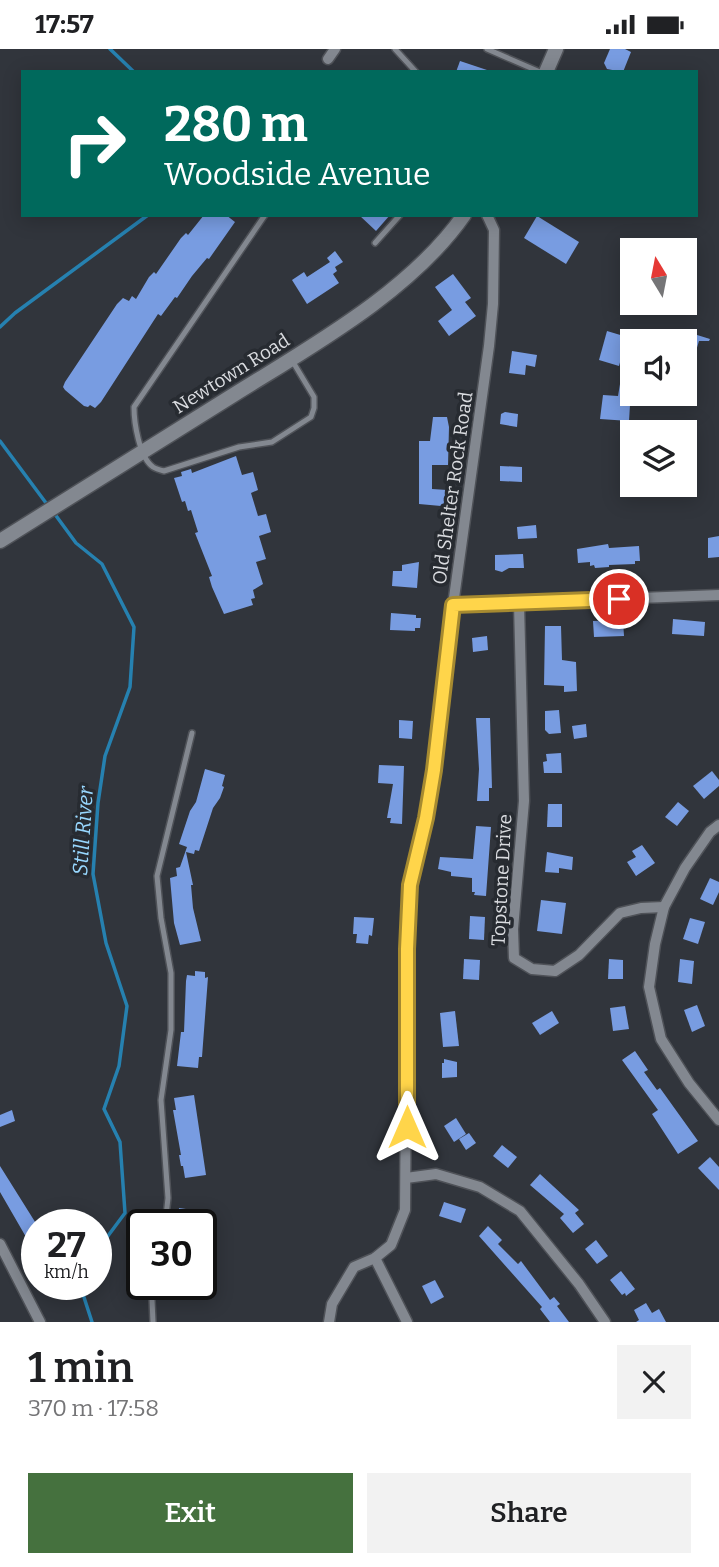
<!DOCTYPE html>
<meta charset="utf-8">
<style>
:root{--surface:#fff;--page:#f2f2f2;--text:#202124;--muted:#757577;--accent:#45713e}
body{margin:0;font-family:Bitter,serif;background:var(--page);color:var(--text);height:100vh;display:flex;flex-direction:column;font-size:26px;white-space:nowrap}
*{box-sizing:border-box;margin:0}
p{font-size:23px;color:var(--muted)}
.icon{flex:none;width:38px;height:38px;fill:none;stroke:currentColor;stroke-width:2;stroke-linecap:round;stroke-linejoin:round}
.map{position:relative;height:1273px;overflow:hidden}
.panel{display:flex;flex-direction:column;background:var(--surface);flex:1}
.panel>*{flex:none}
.banner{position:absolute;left:21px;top:21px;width:677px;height:147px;border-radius:0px;box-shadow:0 4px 18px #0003;background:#00695c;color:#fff;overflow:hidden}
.needle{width:46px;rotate:350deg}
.tools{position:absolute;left:620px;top:189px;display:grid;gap:14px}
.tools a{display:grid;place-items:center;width:77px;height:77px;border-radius:0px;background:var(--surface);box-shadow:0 4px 18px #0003;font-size:35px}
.speed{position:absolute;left:21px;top:1160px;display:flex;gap:14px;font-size:35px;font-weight:700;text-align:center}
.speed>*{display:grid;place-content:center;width:91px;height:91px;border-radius:50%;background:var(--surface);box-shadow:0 4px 18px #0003;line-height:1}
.speed small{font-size:18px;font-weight:400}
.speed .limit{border:4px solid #111;border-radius:10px;background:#fff;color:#111}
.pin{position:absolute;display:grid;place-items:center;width:60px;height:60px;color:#fff;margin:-30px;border:4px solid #fff;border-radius:50%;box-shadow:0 2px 7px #0007}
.me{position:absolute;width:77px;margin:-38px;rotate:0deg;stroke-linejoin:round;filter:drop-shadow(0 0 5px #0008)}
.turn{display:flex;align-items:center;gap:24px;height:147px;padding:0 28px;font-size:32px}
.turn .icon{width:91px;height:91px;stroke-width:2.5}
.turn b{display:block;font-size:49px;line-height:60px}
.round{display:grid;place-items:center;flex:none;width:74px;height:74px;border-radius:0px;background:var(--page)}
.head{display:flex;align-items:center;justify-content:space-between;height:119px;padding:0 28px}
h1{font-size:42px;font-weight:600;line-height:52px}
.button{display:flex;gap:14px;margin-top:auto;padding:14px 28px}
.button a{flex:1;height:80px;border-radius:0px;background:var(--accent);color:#fff;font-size:28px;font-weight:600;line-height:80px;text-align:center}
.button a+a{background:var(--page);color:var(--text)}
.status{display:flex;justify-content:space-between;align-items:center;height:49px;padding:0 35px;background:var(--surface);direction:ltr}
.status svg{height:19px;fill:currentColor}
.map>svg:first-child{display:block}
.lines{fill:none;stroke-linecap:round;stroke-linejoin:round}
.stream{stroke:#2681b0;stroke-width:3.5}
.building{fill:#789ce1}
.lane-casing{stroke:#4f5258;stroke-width:8}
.street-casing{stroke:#4f5258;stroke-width:13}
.secondary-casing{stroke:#4f5258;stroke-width:17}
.lane{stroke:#838890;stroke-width:5}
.street{stroke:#838890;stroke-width:10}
.secondary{stroke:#838890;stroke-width:14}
.route-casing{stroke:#a68a30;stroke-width:18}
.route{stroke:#ffd54a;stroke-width:12}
.labels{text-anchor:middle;stroke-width:7;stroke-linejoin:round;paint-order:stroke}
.street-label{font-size:19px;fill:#dadce0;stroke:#272b31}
.water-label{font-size:21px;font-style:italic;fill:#98d7fe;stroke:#272b31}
</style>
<div class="status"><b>17:57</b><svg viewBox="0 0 49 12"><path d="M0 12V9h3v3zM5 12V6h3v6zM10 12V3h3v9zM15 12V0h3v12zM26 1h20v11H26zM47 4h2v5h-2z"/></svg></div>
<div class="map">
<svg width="719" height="1273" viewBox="0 0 719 1273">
<rect width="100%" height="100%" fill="#31353c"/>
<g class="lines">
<!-- stream -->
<g class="stream">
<path d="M110 0 134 23"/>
<path d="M0 278 15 264 148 166"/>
<path d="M0 392 49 458"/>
<path d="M54 464 76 494 102 515 134 578 130 638 105 707 98 754 93 825 106 894 127 957 119 1017 104 1060 120 1093 125 1164 96 1203"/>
<path d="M80 1236 92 1273"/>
</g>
</g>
<!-- building -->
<g class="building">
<path d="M610 0H625L631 3 623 23 607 20 604 14Z"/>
<path d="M460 12 487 21V23H456Z"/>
<path d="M204 166H226L235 173 209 210 207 209 192 227 177 249 175 248 161 267 158 265 101 353 95 359 90 356 88 358 84 357 65 341 63 338 65 333 117 255 123 249 129 252 132 247 136 250 149 228 154 223 156 225 181 189 186 184 188 186Z"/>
<path d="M359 166H390L376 182Z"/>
<path d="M537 167 579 193 566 215 524 189Z"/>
<path d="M335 202 343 213 335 218 337 222 333 225 339 234 307 255 292 231 304 223 307 228 330 213 327 209Z"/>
<path d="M453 225 471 249 465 253 476 267 449 287 438 272 452 261 435 238Z"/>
<path d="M681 281 710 290 709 292H699L693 312 692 329H684V292H678Z"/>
<path d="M607 282 627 288 619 317 599 311Z"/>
<path d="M512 302 537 306 535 318 526 316 525 326 509 324Z"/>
<path d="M622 323 632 324 629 372 600 370 603 346 618 347Z"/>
<path d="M505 363 518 365 517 378 500 375 501 365Z"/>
<path d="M433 368H447L449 378 448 416H432V440L447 441 446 455 441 457 419 455V392H430Z"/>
<path d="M236 407 242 426 253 423 258 441 251 444 258 467 266 465 271 483 259 487 266 510 256 513 263 535 253 541 255 549 251 550 253 556 224 565 212 538 209 528 212 527 195 484 198 483 191 461 188 462 185 452 182 453 174 429 182 427 181 423 191 420 192 424Z"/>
<path d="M500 417 522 418V433L500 432Z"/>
<path d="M536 476 537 489 518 490 517 478Z"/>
<path d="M719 487V508L708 509V489Z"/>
<path d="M608 495 609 499 639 497 640 512H635V515L609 516V518L595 519 594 516 590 517V513L578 514 577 500Z"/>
<path d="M523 505 524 519H509L502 523 495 521V506Z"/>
<path d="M419 513 417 539 392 537 393 522H402V516Z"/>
<path d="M391 564 416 566V569H421L420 579H415V582L390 581Z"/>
<path d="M673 570 705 573 704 587 672 585Z"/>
<path d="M623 571 624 587 594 588 593 572Z"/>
<path d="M545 577H561L562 611 576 613 577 642 564 643V637L544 636Z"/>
<path d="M487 587 488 601 473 603 472 589Z"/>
<path d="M559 661 561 684 549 685 545 681V662Z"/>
<path d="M476 669H490L492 739H489V752H477L479 720Z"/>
<path d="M399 671 413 672 412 690 399 689Z"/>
<path d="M586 675 587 688 574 690 572 677Z"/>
<path d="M561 704 562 724H544L543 713 547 712 546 705Z"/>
<path d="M379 716 404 717 402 775 390 774 391 769H387L393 735 378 734Z"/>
<path d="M205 720 225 726 222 737 224 738 220 749 213 759 199 802 195 801 194 805 186 803 193 836H191L193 859 201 892 180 896 174 874 170 829 177 827 176 819 180 818 187 798 179 795 190 762 196 753Z"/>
<path d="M712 722 719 731V737L704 750 693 737Z"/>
<path d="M678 753 689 762 677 777 665 768Z"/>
<path d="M548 755H562V778H547Z"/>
<path d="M476 777 491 778 486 847 474 846 475 843H472V829L451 827V823L438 820 440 808 473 810Z"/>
<path d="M642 796 655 814 636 827 627 813 636 808 632 802Z"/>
<path d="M547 803 573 808 572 821 559 819V824L545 823Z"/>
<path d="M710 829 719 833V843L713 856 700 850Z"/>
<path d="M541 851 566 854 562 885 537 882Z"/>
<path d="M470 867 485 868 484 891 469 890Z"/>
<path d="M354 868 374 869 372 887 369 886 368 895 356 894 357 885H353Z"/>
<path d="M690 869 705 873 698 895 683 890Z"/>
<path d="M464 910 480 911 479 931 463 930Z"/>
<path d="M609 910 623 911V930H608Z"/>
<path d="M680 910 694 912 692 935 678 933Z"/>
<path d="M195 922 205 923V929L208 928 202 1008H199L198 1019 177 1017 181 983H184L186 932 187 926 195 927Z"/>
<path d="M697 956 705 977 692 983 684 961Z"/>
<path d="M625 957 629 980 613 982 610 959Z"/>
<path d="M455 962 459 997 443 998 440 964Z"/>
<path d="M552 962 559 974 540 986 532 974Z"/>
<path d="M635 1002 648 1021 644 1023 657 1041 660 1039 698 1092 678 1105 652 1065 658 1061 622 1011Z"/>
<path d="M444 1010 457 1013V1028L442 1029V1014H444Z"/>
<path d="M194 1046 206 1126 185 1129 183 1117H181L179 1106H181L173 1061H176L174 1049Z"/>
<path d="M12 1061 15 1072 0 1078V1066Z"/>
<path d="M456 1069 466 1085 454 1093 444 1077Z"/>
<path d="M469 1084 476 1094 466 1101 459 1090Z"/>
<path d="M502 1096 517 1108 508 1119 493 1107Z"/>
<path d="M710 1108 719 1118V1141L698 1119Z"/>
<path d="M0 1117 37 1176V1209L24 1190 26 1188 0 1143Z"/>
<path d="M540 1125 579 1161 575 1164 584 1175 573 1184 560 1169 564 1165 530 1136Z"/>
<path d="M444 1153 466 1160 461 1174 439 1167Z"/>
<path d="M179 1159 200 1162 198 1176H180V1171L178 1170Z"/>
<path d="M488 1177 502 1191 498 1195 518 1215 521 1212 550 1251 554 1248 560 1255 557 1257 569 1273H550L540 1260 542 1258 479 1187Z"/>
<path d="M596 1191 608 1207 597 1215 585 1200Z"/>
<path d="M621 1222 635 1240 626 1247 625 1244 622 1246 610 1231Z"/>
<path d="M435 1231 444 1248 431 1255 422 1237Z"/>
<path d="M646 1254 652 1264 659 1260 666 1273H636L639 1271 634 1261Z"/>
</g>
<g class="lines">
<!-- lane casing -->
<g class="lane-casing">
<g id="lane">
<path d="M395 0 416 23"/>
<path d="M487 0 540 23"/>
<path d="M265 166 134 358C134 373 139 408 153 418 156 420 160 421 164 422L239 398 272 393 311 368 314 359V348L293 313"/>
<path d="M375 194 400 166"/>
<path d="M165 1176 168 1149 161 1051 171 981V924L161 869 157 827 192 684"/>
<path d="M153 1273 152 1251 155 1236"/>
</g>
</g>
<!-- street casing -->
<g class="street-casing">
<g id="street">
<path d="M328 10 335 0"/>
<path d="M519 555 524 752 513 880 514 909 532 920 555 922 579 906 620 864 641 859 664 858"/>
<path d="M453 556 719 546"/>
<path d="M719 776 710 783 685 819 664 858 655 895 649 938 661 990 689 1034 719 1071"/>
<path d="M406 1129 436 1125 480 1138 520 1162 579 1235 605 1273"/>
<path d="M0 1195 40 1273"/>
<path d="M375 1209 407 1273"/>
<path d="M329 1273 332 1255 354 1218 375 1209 391 1196 405 1161 407 900 410 836 426 769 437 698 453 556 489 297 493 255 494 181 487 166"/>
</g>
</g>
<!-- secondary casing -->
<g class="secondary-casing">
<g id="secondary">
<path d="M546 23 556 0"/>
<path d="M0 492C78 443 156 394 235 345 312 297 411 242 464 166"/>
</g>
</g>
<!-- lane -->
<use href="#lane" class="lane"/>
<!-- street -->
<use href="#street" class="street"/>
<!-- secondary -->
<use href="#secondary" class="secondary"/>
</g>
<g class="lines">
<!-- route casing -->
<g class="route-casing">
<path id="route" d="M407 1078V900L410 836 426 769 434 721 453 556 619 550"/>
</g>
<!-- route -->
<use href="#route" class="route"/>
</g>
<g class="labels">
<!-- street labels -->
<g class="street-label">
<text transform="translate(231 324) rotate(-32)" y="7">Newtown Road</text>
<text transform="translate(452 439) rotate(-82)" y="7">Old Shelter Rock Road</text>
<text transform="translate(501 831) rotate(-87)" y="7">Topstone Drive</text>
</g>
<!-- water labels -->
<g class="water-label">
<text transform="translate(83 782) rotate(-86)" y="7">Still River</text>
</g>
</g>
</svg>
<div class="tools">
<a><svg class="needle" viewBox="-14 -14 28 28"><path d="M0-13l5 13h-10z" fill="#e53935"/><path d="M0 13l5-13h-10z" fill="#757577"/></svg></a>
<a><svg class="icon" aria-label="sound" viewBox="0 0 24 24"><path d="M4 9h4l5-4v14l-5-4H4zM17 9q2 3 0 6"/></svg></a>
<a><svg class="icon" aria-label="layers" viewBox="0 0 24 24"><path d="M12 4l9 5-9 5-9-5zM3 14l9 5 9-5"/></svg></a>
</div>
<div class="speed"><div>27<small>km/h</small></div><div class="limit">30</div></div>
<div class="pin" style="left:619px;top:550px;background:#d93025"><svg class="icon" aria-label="arrive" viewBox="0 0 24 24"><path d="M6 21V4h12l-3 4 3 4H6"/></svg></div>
<svg class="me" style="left:407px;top:1078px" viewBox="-20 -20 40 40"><path d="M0-17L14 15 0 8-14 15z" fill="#ffd54a" stroke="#fff" stroke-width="4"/></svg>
<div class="banner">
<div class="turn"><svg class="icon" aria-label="right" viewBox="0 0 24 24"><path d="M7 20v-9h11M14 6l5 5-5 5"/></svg><div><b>280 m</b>Woodside Avenue</div></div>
</div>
</div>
<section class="panel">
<div class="head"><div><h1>1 min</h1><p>370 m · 17:58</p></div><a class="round"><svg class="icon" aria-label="close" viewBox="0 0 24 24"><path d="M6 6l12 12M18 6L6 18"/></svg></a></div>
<div class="button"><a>Exit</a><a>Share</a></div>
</section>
